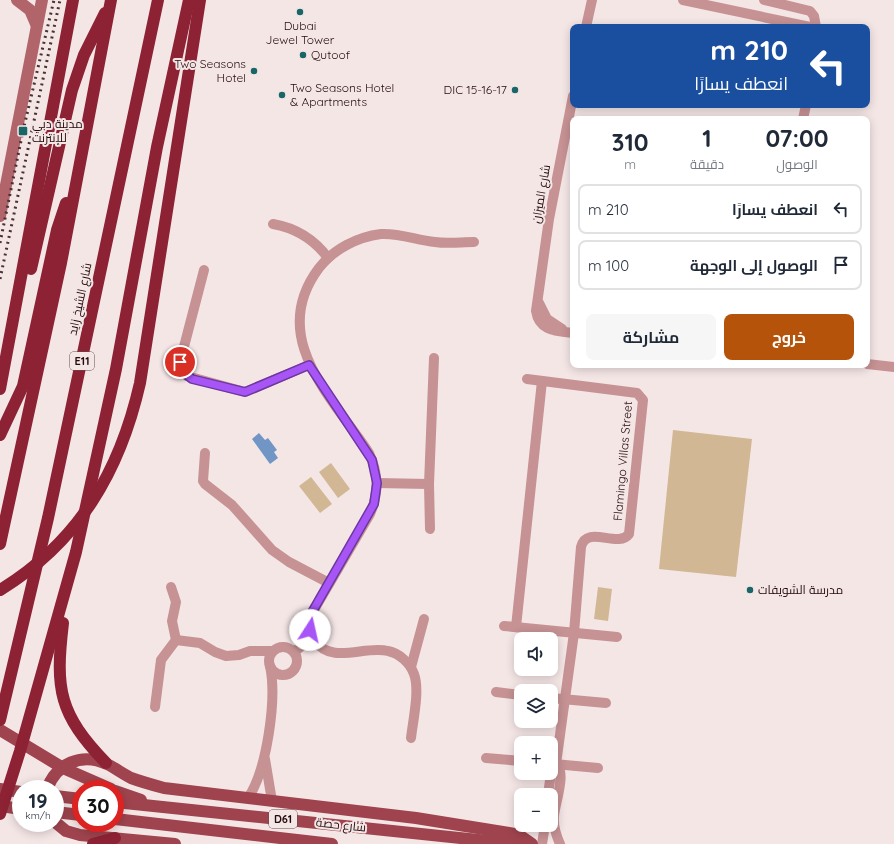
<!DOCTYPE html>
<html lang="ar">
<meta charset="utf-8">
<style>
:root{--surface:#fff;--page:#f6f6f7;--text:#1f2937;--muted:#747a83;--line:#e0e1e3;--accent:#b45309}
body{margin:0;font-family:Quicksand,Cairo,sans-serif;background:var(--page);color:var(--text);direction:rtl;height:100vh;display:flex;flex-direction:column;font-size:15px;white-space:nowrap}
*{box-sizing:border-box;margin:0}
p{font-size:13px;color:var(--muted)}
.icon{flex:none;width:22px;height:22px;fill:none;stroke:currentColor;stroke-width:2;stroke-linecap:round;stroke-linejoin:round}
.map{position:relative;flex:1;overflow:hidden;direction:ltr}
.sheet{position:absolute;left:570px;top:116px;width:300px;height:252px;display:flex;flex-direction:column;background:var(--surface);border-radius:8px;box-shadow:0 2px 10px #0003;direction:rtl}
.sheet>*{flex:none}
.banner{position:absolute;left:570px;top:24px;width:300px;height:84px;border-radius:8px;box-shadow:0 2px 10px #0003;direction:rtl;background:#1a4fa0;color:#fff;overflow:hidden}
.fabs{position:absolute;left:514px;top:632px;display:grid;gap:8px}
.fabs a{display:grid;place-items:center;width:44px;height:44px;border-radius:8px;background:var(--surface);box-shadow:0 2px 10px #0003;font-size:20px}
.speed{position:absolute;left:12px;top:780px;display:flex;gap:8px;font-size:20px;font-weight:700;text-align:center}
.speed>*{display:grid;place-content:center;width:52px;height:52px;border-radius:50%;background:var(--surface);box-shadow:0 2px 10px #0003;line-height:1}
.speed small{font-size:10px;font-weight:400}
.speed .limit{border:6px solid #d22;background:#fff;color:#111}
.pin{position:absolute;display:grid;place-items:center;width:34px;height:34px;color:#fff;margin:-17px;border:2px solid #fff;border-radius:50%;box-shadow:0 1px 4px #0007}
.me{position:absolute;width:44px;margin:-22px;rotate:10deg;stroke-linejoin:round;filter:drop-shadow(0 0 3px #0008)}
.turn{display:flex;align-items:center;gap:14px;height:84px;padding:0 16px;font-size:18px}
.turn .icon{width:52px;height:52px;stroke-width:2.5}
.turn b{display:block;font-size:28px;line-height:34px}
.eta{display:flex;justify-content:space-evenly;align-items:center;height:68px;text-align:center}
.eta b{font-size:24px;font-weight:700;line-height:28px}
.cta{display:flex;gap:8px;margin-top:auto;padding:8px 16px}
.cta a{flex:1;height:46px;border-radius:8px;background:var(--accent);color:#fff;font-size:16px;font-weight:700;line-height:46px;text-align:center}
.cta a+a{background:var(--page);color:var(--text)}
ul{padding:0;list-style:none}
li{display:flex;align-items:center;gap:12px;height:50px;margin:0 8px 6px;padding:0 8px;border:2px solid var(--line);border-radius:8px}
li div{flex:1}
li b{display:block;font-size:15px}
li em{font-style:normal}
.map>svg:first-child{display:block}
.green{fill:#d1b793}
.water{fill:#7196c6}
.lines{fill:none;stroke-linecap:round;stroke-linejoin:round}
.street{stroke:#c69294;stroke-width:10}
.secondary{stroke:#b1656b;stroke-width:12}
.primary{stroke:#9f444e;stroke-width:12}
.highway{stroke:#8e2235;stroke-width:12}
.rail{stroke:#493234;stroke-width:3;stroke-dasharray:2 4;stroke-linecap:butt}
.route-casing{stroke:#6d37a1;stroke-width:10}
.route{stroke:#a855f7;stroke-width:7}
.poi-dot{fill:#186667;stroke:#f5e6e6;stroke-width:1.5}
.labels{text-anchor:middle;stroke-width:4;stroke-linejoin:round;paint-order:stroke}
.shield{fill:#f5e6e6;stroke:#624c4e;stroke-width:1}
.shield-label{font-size:11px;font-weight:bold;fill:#230a0d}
.poi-label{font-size:12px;fill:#230a0d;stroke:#f5e6e6;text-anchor:start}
.street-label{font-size:12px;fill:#230a0d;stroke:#f5e6e6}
</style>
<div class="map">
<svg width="894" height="844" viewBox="0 0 894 844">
<rect width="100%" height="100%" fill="#f5e6e6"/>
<!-- green -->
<g class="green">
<path d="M673 430 752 439 736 577 659 569Z"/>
<path d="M331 463 350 489 338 498 319 472Z"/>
<path d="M311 477 332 504 320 513 299 486Z"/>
<path d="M598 587 612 589 608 621 594 619Z"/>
</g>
<!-- water -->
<path class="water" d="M259 433 265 440 268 438 277 450 274 452 278 458 270 464 252 439Z"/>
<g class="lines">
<!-- street -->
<g class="street">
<path d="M683 0 810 27"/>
<path d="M764 0 810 11 814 16 816 27"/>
<path d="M586 27 592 0"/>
<path d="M573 96 549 219 536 311C539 331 556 331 573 333"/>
<path d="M803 119 806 105"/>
<path d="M273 224C296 228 314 239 328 258"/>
<path d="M204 270 180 362 181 368 187 376 245 392 309 365"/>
<path d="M539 303 547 319 562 329"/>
<path d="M867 364 894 367"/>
<path d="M527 379 637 393 643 400 629 534C618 549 587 524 581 547L574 633 556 764 551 771"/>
<path d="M205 453 203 481 205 484 232 505 272 550 289 562 329 583"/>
<path d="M377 483 429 484"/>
<path d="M430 529 429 484 434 358"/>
<path d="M504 626 617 637"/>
<path d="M516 627 542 381"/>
<path d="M176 640 200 643 215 652 226 656 239 655 250 651H273"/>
<circle cx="283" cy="661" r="14"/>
<path d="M294 652 313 637"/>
<path d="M411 667 424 619"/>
<path d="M496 692 521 695"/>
<path d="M551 698 606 703"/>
<path d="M155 707 161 660 176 640 172 621 176 602 171 587"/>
<path d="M411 738C413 720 420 690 414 674 410 663 399 653 388 651 365 645 332 665 315 641 309 632 309 624 311 615L370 514C379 493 379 474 369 453 332 397 267 337 319 268 334 249 357 237 381 234 400 233 416 240 435 242 448 244 461 242 474 242"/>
<path d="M486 758 521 761"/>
<path d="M265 759 272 801"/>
<path d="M554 764 598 768"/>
<path d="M556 764C567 772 555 803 554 816 553 826 556 835 560 844"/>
<path d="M548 795 551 773"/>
<path d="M248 798C267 770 277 699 270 666"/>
<path d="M542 844 545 825"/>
</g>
<!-- secondary -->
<g class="secondary">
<path d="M17 0 30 10 36 24"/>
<path d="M0 216 42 0"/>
</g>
<!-- primary -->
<g class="primary">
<path d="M0 730 63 768 111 789"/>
<path d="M0 789 21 792"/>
<path d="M47 789C56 764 81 752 107 764 115 768 123 774 131 778 142 782 153 785 164 788L416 818 509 833 519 835 532 844"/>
<path d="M115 791 141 800"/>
<path d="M55 796 81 799"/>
<path d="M115 802 518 844"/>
<path d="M0 806 21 809"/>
<path d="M55 812 81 815"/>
<path d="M115 819 332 844"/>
<path d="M55 822 66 831 80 835 175 844"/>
</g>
<!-- highway -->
<g class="highway">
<path d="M31 269 72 90 84 55 105 13"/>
<path d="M0 389 73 0"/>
<path d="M0 435 23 386 57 230 66 203"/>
<path d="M0 544 61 263 111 0"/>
<path d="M0 590C79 542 120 471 140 383L200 0"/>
<path d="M63 623C55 690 59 714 106 763"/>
<path d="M0 720 48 518 158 0"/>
<path d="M0 814 20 751 76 552 116 369 157 147 189 0"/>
<path d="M93 844 115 838"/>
</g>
<!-- rail -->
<g class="rail">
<path d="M0 243 23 131 54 0"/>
<path d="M0 279 60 0"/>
</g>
</g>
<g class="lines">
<!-- route casing -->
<g class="route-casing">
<path id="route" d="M180 362 183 372 192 379 245 392 309 365 372 460 377 483 374 504 311 614 310 630"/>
</g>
<!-- route -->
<use href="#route" class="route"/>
</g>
<!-- markers -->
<g class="poi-dot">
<circle cx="300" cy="12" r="4"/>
<circle cx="303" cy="55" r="4"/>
<circle cx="254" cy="71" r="4"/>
<circle cx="515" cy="90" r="4"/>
<circle cx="282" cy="95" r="4"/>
<rect x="18" y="126" width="10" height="10" rx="2"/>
<circle cx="750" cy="590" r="4"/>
</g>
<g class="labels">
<!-- shield labels -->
<g class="shield">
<rect x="70" y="352" width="24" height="18" rx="3"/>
<rect x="269" y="810" width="28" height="18" rx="3"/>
</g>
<g class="shield-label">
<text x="82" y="365">E11</text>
<text x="283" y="823">D61</text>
</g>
<!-- poi labels -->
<g class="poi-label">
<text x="300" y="30" text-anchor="middle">Dubai<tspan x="300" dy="14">Jewel Tower</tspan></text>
<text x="311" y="59">Qutoof</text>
<text x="246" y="68" text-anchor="end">Two Seasons<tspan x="246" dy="14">Hotel</tspan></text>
<text x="290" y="92">Two Seasons Hotel<tspan x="290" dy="14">&amp; Apartments</tspan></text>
<text x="507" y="94" text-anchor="end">DIC 15-16-17</text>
<text x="32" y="128">مدينة دبي<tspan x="32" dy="14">للإنترنت</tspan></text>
<text x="758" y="594">مدرسة الشويفات</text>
</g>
<!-- street labels -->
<g class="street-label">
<text transform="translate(541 194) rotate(-80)" y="4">شارع الميزان</text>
<text transform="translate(80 299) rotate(-78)" y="4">شارع الشيخ زايد</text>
<text transform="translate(623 461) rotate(-85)" y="4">Flamingo Villas Street</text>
<text transform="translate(341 825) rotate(6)" y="4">شارع حصة</text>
</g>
</g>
</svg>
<div class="fabs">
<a><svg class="icon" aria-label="sound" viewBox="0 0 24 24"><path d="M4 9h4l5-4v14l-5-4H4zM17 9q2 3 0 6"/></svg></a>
<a><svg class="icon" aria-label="layers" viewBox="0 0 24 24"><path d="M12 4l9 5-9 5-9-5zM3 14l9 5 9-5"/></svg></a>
<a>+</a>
<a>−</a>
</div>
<div class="speed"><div>19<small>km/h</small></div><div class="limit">30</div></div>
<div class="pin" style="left:180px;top:362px;background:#d93025"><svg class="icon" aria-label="arrive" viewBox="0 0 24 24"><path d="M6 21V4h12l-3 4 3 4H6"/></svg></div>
<svg class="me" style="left:310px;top:630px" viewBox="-20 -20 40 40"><circle r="19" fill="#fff"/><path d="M0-13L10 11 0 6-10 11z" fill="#a855f7"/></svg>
<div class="banner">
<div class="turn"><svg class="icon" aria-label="left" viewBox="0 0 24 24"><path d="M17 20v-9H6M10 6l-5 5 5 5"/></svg><div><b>210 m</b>انعطف يسارًا</div></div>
</div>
<section class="sheet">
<div class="eta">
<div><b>07:00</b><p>الوصول</p></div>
<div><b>1</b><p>دقيقة</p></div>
<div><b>310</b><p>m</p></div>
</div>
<ul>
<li><svg class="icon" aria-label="left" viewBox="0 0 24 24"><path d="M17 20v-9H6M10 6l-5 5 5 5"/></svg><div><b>انعطف يسارًا</b></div><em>210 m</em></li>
<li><svg class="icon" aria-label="arrive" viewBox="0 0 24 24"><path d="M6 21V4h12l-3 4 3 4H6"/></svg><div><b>الوصول إلى الوجهة</b></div><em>100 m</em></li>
</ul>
<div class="cta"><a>خروج</a><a>مشاركة</a></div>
</section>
</div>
